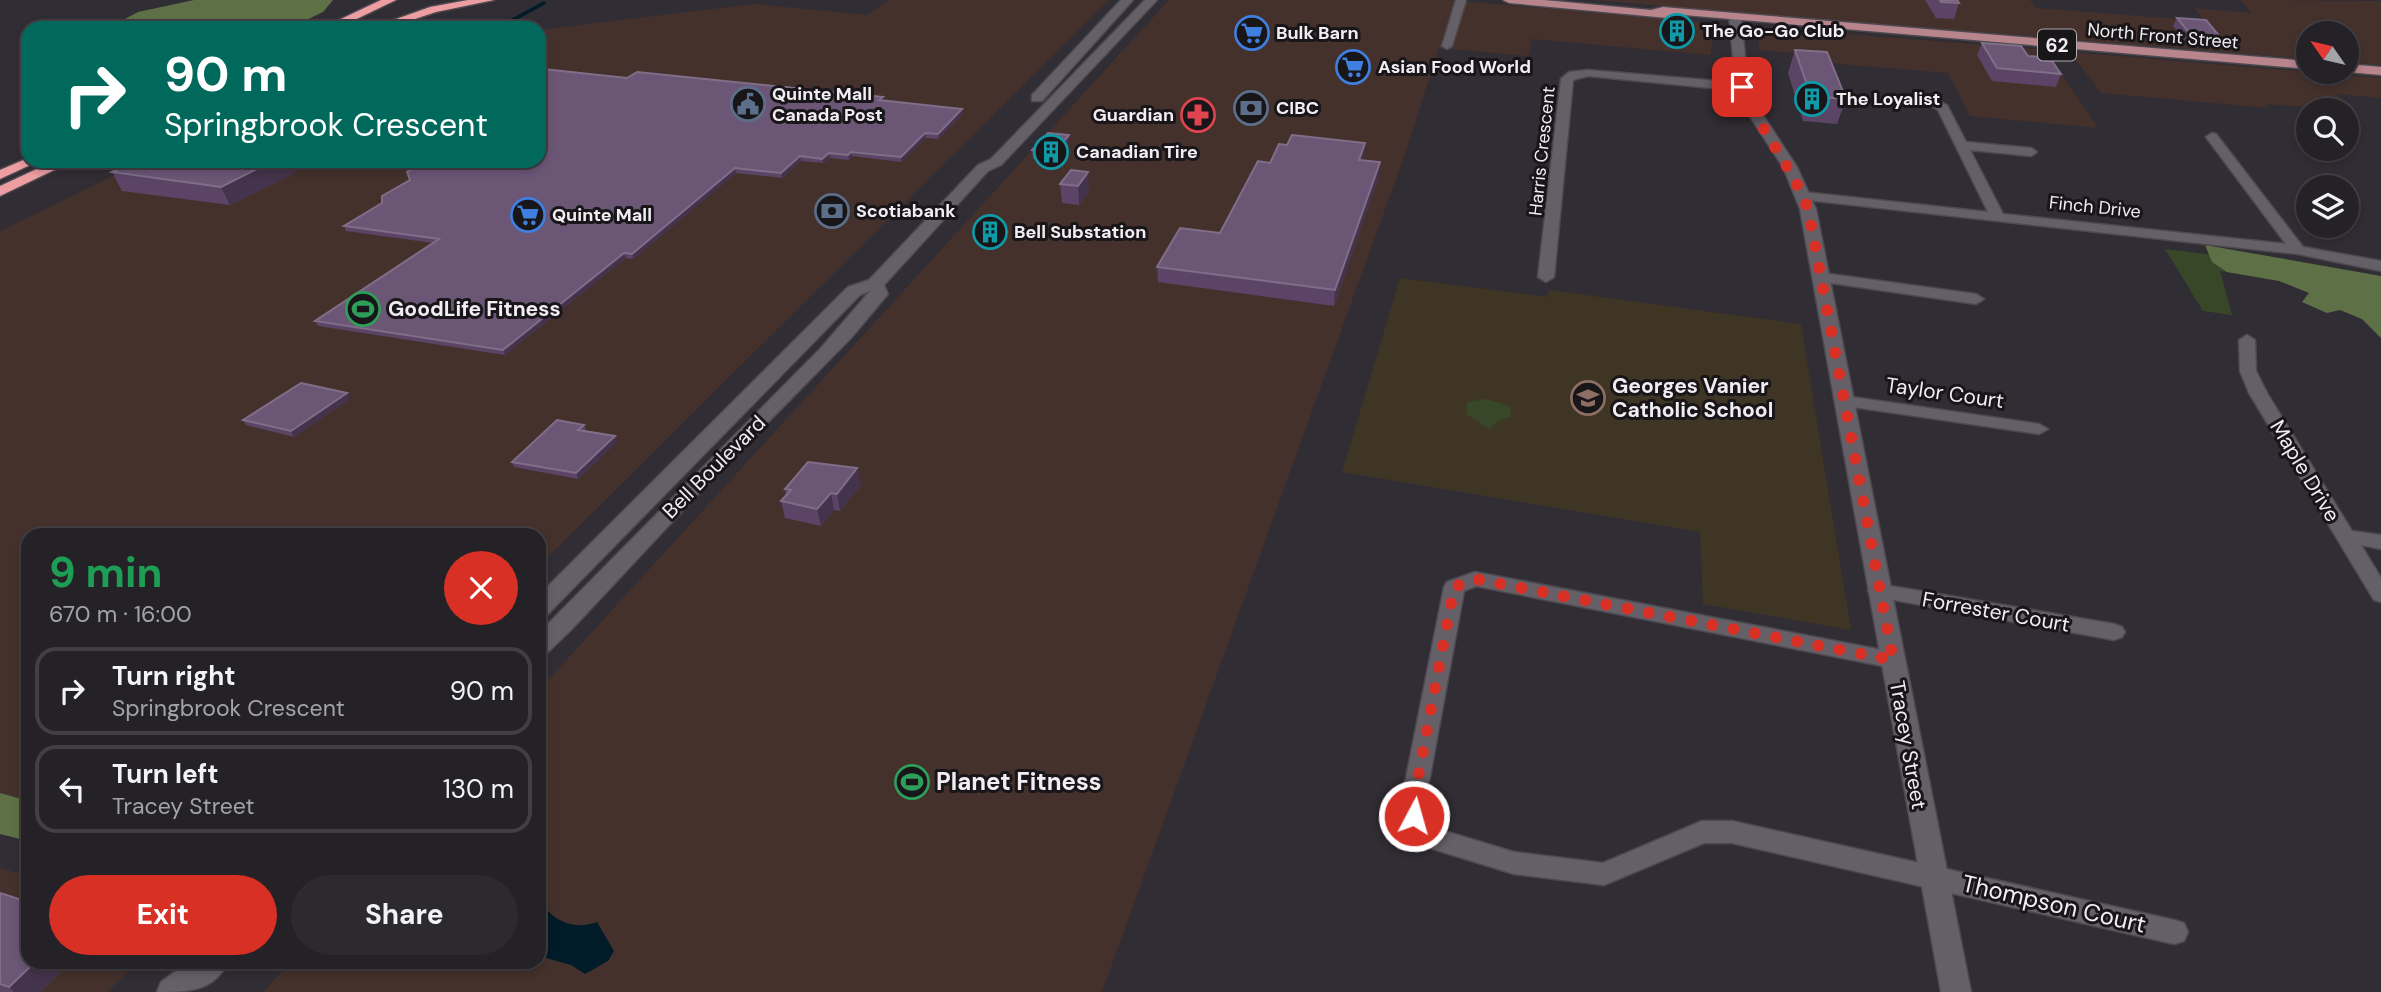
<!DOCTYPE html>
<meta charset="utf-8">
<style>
:root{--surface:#252227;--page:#2d2a2f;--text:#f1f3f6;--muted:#a3a4a7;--line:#423f44;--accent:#d93025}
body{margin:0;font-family:"DM Sans",sans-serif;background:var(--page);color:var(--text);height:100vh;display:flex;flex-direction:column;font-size:26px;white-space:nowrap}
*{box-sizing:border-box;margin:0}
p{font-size:23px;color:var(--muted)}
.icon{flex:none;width:38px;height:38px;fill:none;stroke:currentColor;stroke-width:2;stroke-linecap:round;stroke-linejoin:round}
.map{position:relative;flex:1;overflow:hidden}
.sheet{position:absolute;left:21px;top:528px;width:525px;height:441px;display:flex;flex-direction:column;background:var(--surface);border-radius:21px;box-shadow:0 4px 10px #0003,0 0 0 2px var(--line)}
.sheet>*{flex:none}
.banner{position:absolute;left:21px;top:21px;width:525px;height:147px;border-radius:21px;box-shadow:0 4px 10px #0003,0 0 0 2px var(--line);background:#00695c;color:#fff;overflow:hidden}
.needle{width:46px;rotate:304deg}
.fabs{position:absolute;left:2296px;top:21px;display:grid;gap:14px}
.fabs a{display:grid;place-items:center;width:63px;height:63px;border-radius:50%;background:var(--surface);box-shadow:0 4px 10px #0003,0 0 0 2px var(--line);font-size:35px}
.pin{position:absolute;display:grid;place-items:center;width:60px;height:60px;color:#fff;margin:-30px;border-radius:14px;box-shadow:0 4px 10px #0006}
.me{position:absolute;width:77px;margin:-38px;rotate:6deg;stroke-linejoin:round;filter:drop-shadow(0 0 5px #0008)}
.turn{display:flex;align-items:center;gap:24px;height:147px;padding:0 28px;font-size:32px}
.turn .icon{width:91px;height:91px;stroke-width:2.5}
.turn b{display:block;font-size:49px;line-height:60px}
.round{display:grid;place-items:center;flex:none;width:74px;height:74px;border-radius:37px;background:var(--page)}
.summary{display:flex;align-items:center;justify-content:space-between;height:119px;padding:0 28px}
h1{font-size:42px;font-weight:700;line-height:52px;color:#1e9e55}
.button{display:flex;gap:14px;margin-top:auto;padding:14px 28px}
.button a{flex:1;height:80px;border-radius:42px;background:var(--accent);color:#fff;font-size:28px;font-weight:700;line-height:80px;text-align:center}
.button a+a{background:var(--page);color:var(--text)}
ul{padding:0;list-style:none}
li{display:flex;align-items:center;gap:21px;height:88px;margin:0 14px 10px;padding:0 14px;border:4px solid var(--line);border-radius:21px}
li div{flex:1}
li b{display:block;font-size:26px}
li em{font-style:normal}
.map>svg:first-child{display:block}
.commercial{fill:#44312c}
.education{fill:#3e3524}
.green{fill:#394729}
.forest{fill:#5e7146}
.water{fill:#011b28}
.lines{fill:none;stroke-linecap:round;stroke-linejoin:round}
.stream{stroke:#011b28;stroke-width:3.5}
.street-casing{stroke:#4d494f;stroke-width:3}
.secondary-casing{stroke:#4d494f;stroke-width:3}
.primary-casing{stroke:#4d494f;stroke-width:3}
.highway-casing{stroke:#4d494f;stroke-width:3}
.street{fill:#656068;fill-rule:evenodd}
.secondary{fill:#656068;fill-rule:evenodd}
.primary{fill:#b7858b;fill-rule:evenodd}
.highway{fill:#ed9ea3;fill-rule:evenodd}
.wall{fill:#5b4466}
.shaded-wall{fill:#44334c}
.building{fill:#6b5676;stroke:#806e89;stroke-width:2}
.route{stroke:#d93025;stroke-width:12;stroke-dasharray:0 21.6}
.labels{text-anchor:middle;stroke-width:6;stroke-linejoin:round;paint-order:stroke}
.far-poi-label{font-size:18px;font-weight:bold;fill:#f1edf2;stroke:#181619;text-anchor:start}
.far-street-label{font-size:18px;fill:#f1edf2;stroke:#181619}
.shield{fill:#181619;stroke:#b0acb1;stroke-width:2}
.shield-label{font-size:19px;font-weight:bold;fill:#f1edf2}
.poi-label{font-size:21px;font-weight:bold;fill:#f1edf2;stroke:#181619;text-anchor:start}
.street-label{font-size:21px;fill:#f1edf2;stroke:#181619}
.near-poi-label{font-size:24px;font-weight:bold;fill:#f1edf2;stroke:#181619;text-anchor:start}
.near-street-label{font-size:24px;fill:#f1edf2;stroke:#181619}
</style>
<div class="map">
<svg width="2381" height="992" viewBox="0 0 2381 992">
<rect width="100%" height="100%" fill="#312d34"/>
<!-- commercial -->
<g class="commercial">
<path d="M889 0H1109L539 566V536H28V815L0 807V231L144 161H539V30L753 4 868 15Z"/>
<path d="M1169 0H1447L1713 23 1711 55 1532 39 1528 56 1439 48 1405 154 1102 992H263L290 963 539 962V690Z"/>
<path d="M1593 0H2030L2036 8 2205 21 2194 8 2252 13 2240 0 2381 1V65L2347 62V33H2308V59Z"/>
<path d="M1758 27 2045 50 2098 128 1970 116 1948 73 1828 63 1826 56 1759 50Z"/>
<path d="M2070 52 2381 78V98L2336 94 2354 111 2266 104 2269 108 2101 93Z"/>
<path d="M0 868 28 876V962L137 963 107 992H0Z"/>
</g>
<!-- education -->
<path class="education" d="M1400 278 1547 297 1549 290 1801 324 1851 630 1703 604 1700 532 1342 472Z"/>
<!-- green -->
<g class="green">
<path d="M2165 249 2311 267 2381 325 2286 282 2220 271 2232 315 2203 311Z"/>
<path d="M1486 399 1510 406 1511 417 1499 420 1490 429 1466 414 1467 402Z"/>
</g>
<!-- forest -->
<g class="forest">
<path d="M194 0H333L323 12 290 28H108L138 12Z"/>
<path d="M2205 245 2381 276V338L2362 319 2340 310 2327 313 2302 302 2309 293 2279 281 2227 272 2212 262Z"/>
<path d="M0 793 28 801V841L0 834Z"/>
</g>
<!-- water -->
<path class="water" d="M539 897C549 920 573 931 597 922L614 951 608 961 585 974 571 965 539 956Z"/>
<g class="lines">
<!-- stream -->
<path class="stream" d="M498 28 544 3"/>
<!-- street casing -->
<g class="street-casing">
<g id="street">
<path d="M1456 0H1466L1452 46 1447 49 1442 46Z"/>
<path d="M1588 70 1742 83 1748 87 1742 91 1588 76 1573 80 1554 277 1546 282 1538 277 1561 79 1569 72Z"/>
<path d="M1924 94 1947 105 1966 142 2031 148 2037 152 2031 156 1970 150 2003 214 2286 244 2206 137 2212 133 2216 134 2303 247 2381 261V271L2298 254 1798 199 1796 196 1803 192 1988 212 1938 110 1918 98Z"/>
<path d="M1822 273 1976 294 1984 299 1976 304 1817 281 1814 278Z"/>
<path d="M2247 335 2255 340 2256 371 2267 393 2352 531 2381 535V549L2361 545 2381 578V602L2374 600 2249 393 2240 371 2239 340Z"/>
<path d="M1845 396 2039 424 2048 429 2039 434 1839 405 1836 401 1839 397Z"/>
<path d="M1475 572 1893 652 1901 654 1904 660 1901 666 1893 668 1476 586 1464 591 1427 793V814L1438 829 1514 852 1603 863 1702 821H1732L2174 920 2184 923 2188 932 2184 941 2174 944 1732 843H1704L1604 885 1514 874 1420 845 1401 816 1403 793 1444 587 1447 582Z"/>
<path d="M1879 584 2114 624 2122 627 2125 632 2122 637 2114 640 1872 596 1868 591 1872 586Z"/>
</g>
</g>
<!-- secondary casing -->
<g class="secondary-casing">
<g id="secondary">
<path d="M1121 0H1133L1042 101H1032V95Z"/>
<path d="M1145 0H1157L1001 165 988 171 884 285 888 294 851 338 715 476 572 629 547 653 539 656V633L820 349 870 291 860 295 547 615 539 617V595L848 287 869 280 978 165 991 159Z"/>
<path d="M1735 13 1741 16 1748 87 1757 106 1797 167 1816 209 1971 992H1941L1800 209 1783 167 1743 106 1736 87 1729 16Z"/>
<path d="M188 962H228C214 992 186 992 157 992L161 982Z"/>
</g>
</g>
<!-- primary casing -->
<g class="primary-casing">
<g id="primary">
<path d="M1503 0H1544L1651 10 1663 7 2308 61V69L1672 14 1667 18 1509 3Z"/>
<path d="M2347 64 2381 67V75L2347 72Z"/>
</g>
</g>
<!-- highway casing -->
<g class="highway-casing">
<g id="highway">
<path d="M381 0H396L338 28H322Z"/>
<path d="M468 0H494L436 12 388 28H371L430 7Z"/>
<path d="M28 158V161H39L0 179V170Z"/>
<path d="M54 161H73L0 196V186Z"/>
</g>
</g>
<!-- street -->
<use href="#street" class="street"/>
<!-- secondary -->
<use href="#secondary" class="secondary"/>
<!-- primary -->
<use href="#primary" class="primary"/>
<!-- highway -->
<use href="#highway" class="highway"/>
</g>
<!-- wall -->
<g class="wall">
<path d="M1925 0H1957L1959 3 1954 19 1936 18Z"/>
<path d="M2177 18 2221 38 2217 46 2187 43 2173 26Z"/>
<path d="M1982 43 2028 56 2061 74 2056 87 1992 81 1977 55Z"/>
<path d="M1795 50 1846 99 1837 124 1803 121 1788 73Z"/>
<path d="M627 78 883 101 963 114 938 139 926 138 901 162 852 156 849 160 830 158 823 163 801 161 782 178 736 173 633 259 626 258 505 355 318 326 315 321 433 243 346 231 344 226 382 203Z"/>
<path d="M1069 135V144L1054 162 1033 159 1032 150Z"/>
<path d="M1365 143 1363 160 1379 176 1334 306 1158 282 1157 267 1220 233 1270 163 1287 145Z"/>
<path d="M136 161H313L294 171 295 173 230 205 122 191 112 172Z"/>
<path d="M1071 170 1089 191 1079 205 1062 203 1060 184Z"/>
<path d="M350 399 294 437 246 425 243 420Z"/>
<path d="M584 425 586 431 615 436 617 442 578 479 514 467 512 462Z"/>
<path d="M861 485 840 511 834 510 821 526 785 518 781 501 786 494 785 489Z"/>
<path d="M0 893 71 962 40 992H0Z"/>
</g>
<!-- shaded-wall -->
<g class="shaded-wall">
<path d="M962 109 963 114 938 139V134Z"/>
<path d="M925 133 926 138 901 162V157Z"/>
<path d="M1069 135V144L1054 162V153Z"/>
<path d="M1365 143 1364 156 1358 174 1359 160Z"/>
<path d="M851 152 852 156 849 160 848 155Z"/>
<path d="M829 153 830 158 823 163 822 159Z"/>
<path d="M800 156 801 161 782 178 781 173Z"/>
<path d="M273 161H313L294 171 295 173 230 205 221 187Z"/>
<path d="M1380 162 1379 176 1334 306 1335 290Z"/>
<path d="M735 168 736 173 633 259 632 254Z"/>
<path d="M1088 172 1089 191 1079 205 1078 186Z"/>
<path d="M624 253 626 258 505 355 503 350Z"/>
<path d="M347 393 350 399 294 437 291 431Z"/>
<path d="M615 436 617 442 578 479 576 473Z"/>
<path d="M857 468 861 485 840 511 837 494Z"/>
<path d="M831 493 834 510 821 526 817 509Z"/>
<path d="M35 962H71L40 992H14L9 987Z"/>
</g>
<!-- building -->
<g class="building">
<path d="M1940 0H1957L1959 3 1941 2Z"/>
<path d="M2177 18 2206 20 2221 38 2191 35Z"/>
<path d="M1982 43 2021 46 2028 56 2050 58 2061 74 1997 68Z"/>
<path d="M1795 50 1827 52 1846 99 1811 96Z"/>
<path d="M543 69 627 78 637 72 883 97 879 100 962 109 938 134 925 133 901 157 851 152 848 155 829 153 822 159 800 156 781 173 735 168 632 254 624 253 503 350 315 321 439 239 344 226 382 203V196L410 180 407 172 425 161H539V71Z"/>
<path d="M1048 133 1069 135 1054 153 1032 150Z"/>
<path d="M1292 135 1365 143 1359 160 1380 162 1335 290 1157 267 1180 228 1220 233 1258 161 1270 163 1279 144 1287 145Z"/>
<path d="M136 161H273L221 187 112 172Z"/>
<path d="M1071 170 1088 172 1078 186 1060 184Z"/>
<path d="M301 383 347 393 291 431 243 420Z"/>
<path d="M557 420 584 425 578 430 615 436 576 473 512 462Z"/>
<path d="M808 462 857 468 837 494 831 493 817 509 781 501 791 490 785 489Z"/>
<path d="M0 893 28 902V962H35L9 987 0 984Z"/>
</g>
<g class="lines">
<!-- route -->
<path class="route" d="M1414 816 1415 793 1454 587 1475 579 1893 660 1808 209C1791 165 1760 130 1742 87"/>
</g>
<!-- icons -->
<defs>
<g id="building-ring" transform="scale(1.75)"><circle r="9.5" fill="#181619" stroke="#0f9aa8" stroke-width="1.5"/><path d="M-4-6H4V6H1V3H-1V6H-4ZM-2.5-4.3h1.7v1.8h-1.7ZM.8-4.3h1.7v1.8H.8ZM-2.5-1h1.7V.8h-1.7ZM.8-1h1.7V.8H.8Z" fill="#0f9aa8"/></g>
<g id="supermarket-ring" transform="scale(1.75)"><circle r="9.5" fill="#181619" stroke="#3f7fe0" stroke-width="1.5"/><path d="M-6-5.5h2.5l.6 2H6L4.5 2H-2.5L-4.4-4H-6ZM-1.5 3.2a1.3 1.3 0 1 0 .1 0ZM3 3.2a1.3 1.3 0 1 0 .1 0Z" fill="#3f7fe0"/></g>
<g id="civic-ring" transform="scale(1.75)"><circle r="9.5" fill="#181619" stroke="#5c6f8a" stroke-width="1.5"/><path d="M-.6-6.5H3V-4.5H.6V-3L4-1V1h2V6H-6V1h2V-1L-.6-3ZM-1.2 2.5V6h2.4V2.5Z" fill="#5c6f8a"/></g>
<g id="bank-ring" transform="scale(1.75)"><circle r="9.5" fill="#181619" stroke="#5c6f8a" stroke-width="1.5"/><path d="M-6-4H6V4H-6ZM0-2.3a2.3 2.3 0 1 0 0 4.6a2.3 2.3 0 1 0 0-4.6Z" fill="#5c6f8a"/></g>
<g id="pharmacy-ring" transform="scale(1.75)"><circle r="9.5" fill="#181619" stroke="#e0444e" stroke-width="1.5"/><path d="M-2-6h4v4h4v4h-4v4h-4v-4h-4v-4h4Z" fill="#e0444e"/></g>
<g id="stadium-ring" transform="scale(1.75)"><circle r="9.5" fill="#181619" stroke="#2e9e5b" stroke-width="1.5"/><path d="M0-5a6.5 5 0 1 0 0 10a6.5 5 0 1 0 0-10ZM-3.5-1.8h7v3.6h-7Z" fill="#2e9e5b"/></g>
<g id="school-ring" transform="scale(1.75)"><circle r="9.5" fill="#181619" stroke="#8d6e63" stroke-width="1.5"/><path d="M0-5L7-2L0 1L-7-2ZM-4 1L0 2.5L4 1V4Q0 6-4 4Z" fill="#8d6e63"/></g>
</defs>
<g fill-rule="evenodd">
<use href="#building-ring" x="1677" y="31"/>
<use href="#supermarket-ring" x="1252" y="33"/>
<use href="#supermarket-ring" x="1353" y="67"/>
<use href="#building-ring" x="1812" y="99"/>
<use href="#civic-ring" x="748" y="104"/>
<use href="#bank-ring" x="1251" y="108"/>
<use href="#pharmacy-ring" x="1198" y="115"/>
<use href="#building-ring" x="1051" y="152"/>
<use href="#bank-ring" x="832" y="211"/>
<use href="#supermarket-ring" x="528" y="215"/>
<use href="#building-ring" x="990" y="232"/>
<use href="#stadium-ring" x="363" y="309"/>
<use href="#school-ring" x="1588" y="398"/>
<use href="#stadium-ring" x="912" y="782"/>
</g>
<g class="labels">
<!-- far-poi labels -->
<g class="far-poi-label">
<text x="1702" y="37">The Go-Go Club</text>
<text x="1276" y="39">Bulk Barn</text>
<text x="1378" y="73">Asian Food World</text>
<text x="772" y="100">Quinte Mall<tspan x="772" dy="21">Canada Post</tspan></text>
<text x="1836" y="105">The Loyalist</text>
<text x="1276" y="114">CIBC</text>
<text x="1174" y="121" text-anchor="end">Guardian</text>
<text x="1076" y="158">Canadian Tire</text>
<text x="856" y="217">Scotiabank</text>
<text x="552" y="221">Quinte Mall</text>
<text x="1014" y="238">Bell Substation</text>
</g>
<!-- far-street labels -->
<g class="far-street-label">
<text transform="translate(2163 36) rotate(5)" y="6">North Front Street</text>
<text transform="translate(1542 151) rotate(-84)" y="6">Harris Crescent</text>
<text transform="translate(2095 207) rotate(6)" y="6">Finch Drive</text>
</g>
<!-- shield labels -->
<rect class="shield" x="2038" y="29.5" width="38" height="31" rx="5"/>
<g class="shield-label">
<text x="2057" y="52">62</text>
</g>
<!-- poi labels -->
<g class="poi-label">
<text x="388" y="316">GoodLife Fitness</text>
<text x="1612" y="393">Georges Vanier<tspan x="1612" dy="24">Catholic School</tspan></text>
</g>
<!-- street labels -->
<g class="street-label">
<text transform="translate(1945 393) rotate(8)" y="7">Taylor Court</text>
<text transform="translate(714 467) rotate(-45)" y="7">Bell Boulevard</text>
<text transform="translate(2305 471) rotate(59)" y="7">Maple Drive</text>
<text transform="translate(1996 612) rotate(10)" y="7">Forrester Court</text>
<text transform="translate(1908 745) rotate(80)" y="7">Tracey Street</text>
</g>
<!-- near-poi labels -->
<g class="near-poi-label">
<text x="936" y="790">Planet Fitness</text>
</g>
<!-- near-street labels -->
<g class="near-street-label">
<text transform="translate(2054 904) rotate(13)" y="8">Thompson Court</text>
</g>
</g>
</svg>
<div class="fabs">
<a><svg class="needle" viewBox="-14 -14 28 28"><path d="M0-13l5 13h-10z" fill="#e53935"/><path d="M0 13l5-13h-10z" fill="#a3a4a7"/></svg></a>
<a><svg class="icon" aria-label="search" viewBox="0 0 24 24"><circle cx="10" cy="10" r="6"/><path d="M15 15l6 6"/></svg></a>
<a><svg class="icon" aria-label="layers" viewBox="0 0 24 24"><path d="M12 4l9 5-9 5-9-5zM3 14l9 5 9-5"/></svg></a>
</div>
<div class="pin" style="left:1742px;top:87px;background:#d93025"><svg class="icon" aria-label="arrive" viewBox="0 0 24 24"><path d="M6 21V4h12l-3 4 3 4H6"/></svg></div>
<svg class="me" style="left:1414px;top:816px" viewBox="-20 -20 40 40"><circle r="17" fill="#d93025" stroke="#fff" stroke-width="3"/><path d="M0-11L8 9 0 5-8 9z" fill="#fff"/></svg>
<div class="banner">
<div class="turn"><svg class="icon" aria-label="right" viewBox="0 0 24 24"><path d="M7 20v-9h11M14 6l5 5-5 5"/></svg><div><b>90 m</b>Springbrook Crescent</div></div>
</div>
<section class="sheet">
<div class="summary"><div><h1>9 min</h1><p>670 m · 16:00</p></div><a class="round" style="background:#d93025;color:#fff"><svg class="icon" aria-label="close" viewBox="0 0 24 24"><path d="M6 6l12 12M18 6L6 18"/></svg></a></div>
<ul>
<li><svg class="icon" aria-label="right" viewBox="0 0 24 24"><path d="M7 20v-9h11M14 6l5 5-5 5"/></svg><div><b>Turn right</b><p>Springbrook Crescent</p></div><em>90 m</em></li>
<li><svg class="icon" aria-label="left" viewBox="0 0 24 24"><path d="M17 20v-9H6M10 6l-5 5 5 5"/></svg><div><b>Turn left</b><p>Tracey Street</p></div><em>130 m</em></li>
</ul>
<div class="button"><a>Exit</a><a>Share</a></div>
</section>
</div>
